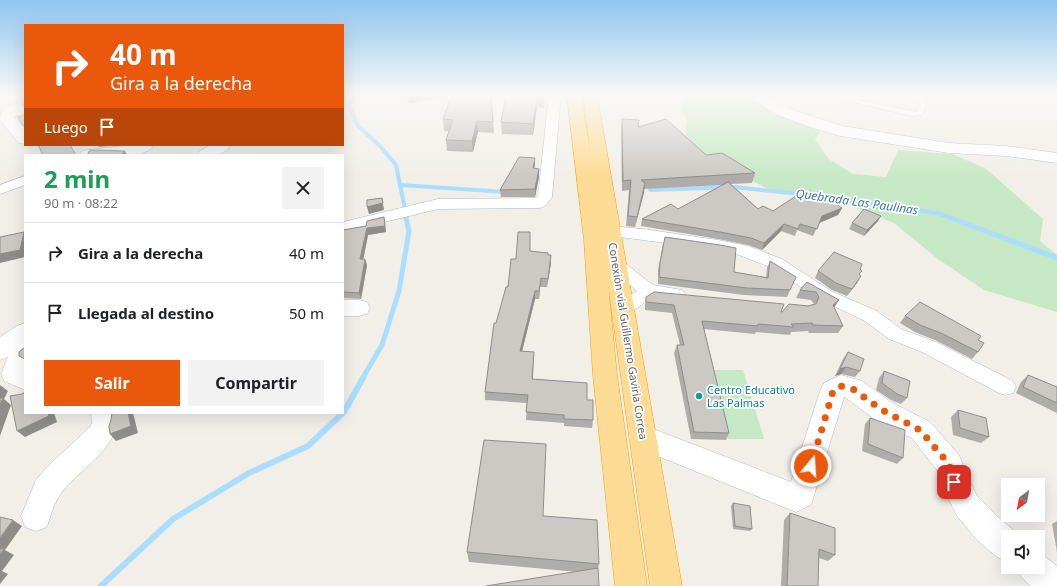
<!DOCTYPE html>
<html lang="es">
<meta charset="utf-8">
<style>
:root{--surface:#fff;--page:#f2f2f2;--text:#202124;--muted:#757577;--line:#e0e0e0;--accent:#ea580c}
body{margin:0;font-family:"Noto Sans",sans-serif;background:var(--page);color:var(--text);height:100vh;display:flex;flex-direction:column;font-size:15px;white-space:nowrap}
*{box-sizing:border-box;margin:0}
p{font-size:13px;color:var(--muted)}
.icon{flex:none;width:22px;height:22px;fill:none;stroke:currentColor;stroke-width:2;stroke-linecap:round;stroke-linejoin:round}
.map{position:relative;flex:1;overflow:hidden}
.drawer{position:absolute;left:24px;top:154px;width:320px;height:260px;display:flex;flex-direction:column;background:var(--surface);border-radius:0px;box-shadow:0 4px 16px #0002}
.drawer>*{flex:none}
.guide{position:absolute;left:24px;top:24px;width:320px;height:122px;border-radius:0px;box-shadow:0 4px 16px #0002;background:#ea580c;color:#fff;overflow:hidden}
.needle{width:26px;rotate:212deg}
.fabs{position:absolute;left:1001px;top:478px;display:grid;gap:8px}
.fabs a{display:grid;place-items:center;width:44px;height:44px;border-radius:0px;background:var(--surface);box-shadow:0 4px 16px #0002;font-size:20px}
.pin{position:absolute;display:grid;place-items:center;width:34px;height:34px;color:#fff;margin:-17px;border-radius:8px;box-shadow:0 2px 6px #0006}
.me{position:absolute;width:44px;margin:-22px;rotate:18deg;stroke-linejoin:round;filter:drop-shadow(0 0 3px #0008)}
.turn{display:flex;align-items:center;gap:14px;height:84px;padding:0 20px;font-size:18px}
.turn .icon{width:52px;height:52px;stroke-width:2.5}
.turn b{display:block;font-size:28px;line-height:34px}
.then{display:flex;align-items:center;height:38px;padding:0 20px;background:#0003;gap:8px;font-size:15px}
.round{display:grid;place-items:center;flex:none;width:42px;height:42px;border-radius:0px;background:var(--page)}
.head{display:flex;align-items:center;justify-content:space-between;height:68px;padding:0 20px}
h1{font-size:24px;font-weight:700;line-height:30px;color:#1e9e55}
.button{display:flex;gap:8px;margin-top:auto;padding:8px 20px}
.button a{flex:1;height:46px;border-radius:0px;background:var(--accent);color:#fff;font-size:16px;font-weight:700;line-height:46px;text-align:center}
.button a+a{background:var(--page);color:var(--text)}
ul{padding:0;list-style:none}
li{display:flex;align-items:center;gap:12px;height:60px;padding:0 20px;border-top:1px solid var(--line)}
li div{flex:1}
li b{display:block;font-size:15px}
li em{font-style:normal}
.map>svg:first-child{display:block}
.green{fill:#c7e8c5}
.lines{fill:none;stroke-linecap:round;stroke-linejoin:round}
.stream-far2{stroke:#abdefe;stroke-width:4}
.stream-far1{stroke:#abdefe;stroke-width:5}
.stream{stroke:#abdefe;stroke-width:6}
.lane-casing{stroke:#b5b8bc;stroke-width:1}
.street-casing{stroke:#b5b8bc;stroke-width:1}
.secondary-casing{stroke:#b6babf;stroke-width:1}
.highway-casing{stroke:#f79e02;stroke-width:1}
.lane{fill:#fff;fill-rule:evenodd}
.street{fill:#fff;fill-rule:evenodd}
.secondary{fill:#fff;fill-rule:evenodd}
.highway{fill:#fcdc94;fill-rule:evenodd}
.wall{fill:#afada9}
.shaded-wall{fill:#8f8d8a}
.building{fill:#ccc9c5;stroke:#8f8d8a}
.route{stroke:#ea580c;stroke-width:7;stroke-dasharray:0 12.6}
.culture-dot{fill:#0f9aa8;stroke:#fff;stroke-width:1.5}
.labels{text-anchor:middle;stroke-width:3.5;stroke-linejoin:round;paint-order:stroke}
.street-label{font-size:11px;fill:#5f6368;stroke:#fff}
.culture-label{font-size:11px;fill:#0d838f;stroke:#fff;text-anchor:start}
.water-label{font-size:12px;font-style:italic;fill:#427aa9;stroke:#fff}
</style>
<div class="map">
<svg width="1057" height="586" viewBox="0 0 1057 586">
<rect width="100%" height="100%" fill="#f1efe8"/>
<!-- green -->
<g class="green">
<path d="M685 95H746L789 117 812 126 820 132 815 140 830 160 853 174 886 177 898 150 952 154 985 168 1043 219 1040 241 1057 255V312L984 290 938 259 894 223 841 202 766 188 700 153 685 136 687 120 680 108Z"/>
<path d="M710 370H743L764 439H728Z"/>
</g>
<g class="lines">
<!-- stream-far2 -->
<g class="stream-far2">
<path d="M355 95 349 105 358 126 380 146 396 165 407 219"/>
<path d="M400 185 506 192"/>
<path d="M650 190 734 187 838 198 937 213 954 219"/>
</g>
<!-- stream-far1 -->
<g class="stream-far1">
<path d="M951 218 1057 258"/>
<path d="M362 379 382 345 399 291 409 231 406 218"/>
</g>
<!-- stream -->
<path class="stream" d="M101 586 173 519 249 473 308 446 344 412 363 378"/>
<!-- lane casing -->
<g class="lane-casing">
<path id="lane" d="M823 95H834L917 112 920 105 918 95H924C927 103 927 109 921 115L912 116Z"/>
</g>
<!-- street casing -->
<g class="street-casing">
<g id="street">
<path d="M549 95H561L552 197 545 206 540 208 438 209 343 232V222L438 199 536 198 538 196Z"/>
<path d="M25 176V185L0 194V185Z"/>
<path d="M610 226 643 229 718 240 748 246 782 259 831 291 877 311 901 329 936 342 1013 381 1016 387 1013 393 1006 395 999 393 922 352 889 339 865 321 819 299 770 267 739 255 718 250 605 235 602 231 605 227Z"/>
<path d="M616 259 622 261 653 285 682 290 685 294 682 298 676 300 652 297C641 304 630 317 617 313L614 308 617 303 637 291 610 269 608 265 610 261Z"/>
</g>
</g>
<!-- secondary casing -->
<g class="secondary-casing">
<g id="secondary">
<path d="M748 95H766L790 109 842 126 949 143 1006 146 1057 153V163L1006 156 949 153 840 136 813 128 778 115 750 98Z"/>
<path d="M25 101V112L14 117 25 129V144L19 143 0 120C0 107 14 104 25 101Z"/>
<path d="M132 145H153L151 149 138 155H79L82 151 88 150Z"/>
<path d="M211 145H231C223 157 210 155 197 155L200 151Z"/>
<path d="M343 300H359L367 302 370 308 367 314 359 316H343Z"/>
<path d="M25 323V390L4 381 1 374 8 357 0 360V337L17 326Z"/>
<path d="M841 375 862 381 891 402 930 422 959 455 967 476 977 496 998 517 1019 535 1020 537H1008V561L997 557 976 539 957 516 940 481 937 470 912 438 873 418 846 398 844 397 811 505 796 512 633 446 629 437 633 428 643 425 791 482 820 391 824 383Z"/>
<path d="M91 413H117C121 450 75 470 58 498 53 506 50 518 47 527L36 531 25 527 21 516 36 480 48 466 90 427 92 423Z"/>
<path d="M1038 553 1044 556 1057 566V586H1031L1022 578 1017 567H1038Z"/>
</g>
</g>
<!-- highway casing -->
<g class="highway-casing">
<path id="highway" d="M567 95H581L590 150 583 95H597L682 586H650L608 284 617 375 647 586H615L593 375 584 240Z"/>
</g>
<!-- lane -->
<use href="#lane" class="lane"/>
<!-- street -->
<use href="#street" class="street"/>
<!-- secondary -->
<use href="#secondary" class="secondary"/>
<!-- highway -->
<use href="#highway" class="highway"/>
</g>
<!-- wall -->
<g class="wall">
<path d="M406 95H491L494 133 478 132 473 152 447 151 446 140 449 131H444L443 119 451 96 409 103Z"/>
<path d="M506 95H545L544 108 537 107 533 135 502 134 501 122Z"/>
<path d="M622 119 638 127 706 155 755 173 752 183 731 184 758 209 773 211 801 198 842 208 838 215 819 223 813 236 797 230 795 236 781 231 762 250 748 245 718 239 641 226 642 219 678 209 723 185 644 189 635 227 626 226 629 190 622 191 621 128Z"/>
<path d="M535 158 534 168 539 169V176L535 197H501L500 190Z"/>
<path d="M384 217 386 232 368 235 363 259H365L367 265 361 299 343 298V230L366 226Z"/>
<path d="M878 221 864 236 849 229 852 223Z"/>
<path d="M663 244 734 272 766 277 767 268 770 261 790 290 787 297 744 295 658 284V270Z"/>
<path d="M530 251 548 253V255H551V263L547 287H540L539 299H535L522 352H534L533 379 587 400 593 420 592 428 564 426V423L526 420 527 403 485 400V392L496 323 516 259Z"/>
<path d="M860 269 859 275 857 283 847 296 832 290 815 278 818 271Z"/>
<path d="M807 282 834 308 843 326 838 333H809L808 331 791 332 790 335 756 332 755 334 704 329 729 433 726 440 691 439 674 353 677 345H680L672 313 645 310V305L646 297 781 312H782L814 304 811 300 796 298 800 290Z"/>
<path d="M905 316 978 340V352L972 359 937 341 915 332 900 323Z"/>
<path d="M848 352 860 371 855 377 841 374 835 376 843 359Z"/>
<path d="M884 371 907 398 901 404 891 400 876 390 879 378Z"/>
<path d="M1028 375 1057 387V413L1016 393 1021 382Z"/>
<path d="M958 410 989 437 981 443 953 435 951 417Z"/>
<path d="M870 418 903 458 897 464 862 451 865 424Z"/>
<path d="M733 503 752 529 750 531 733 529 731 506Z"/>
<path d="M790 513 835 555 828 561 819 558 818 586H781L784 520Z"/>
<path d="M543 516 599 564 598 570 577 572 469 562 467 552Z"/>
<path d="M1057 521V552L1052 524Z"/>
</g>
<!-- shaded-wall -->
<g class="shaded-wall">
<path d="M407 95H457L409 103Z"/>
<path d="M537 96V107L533 135V124Z"/>
<path d="M477 121 478 132 473 152 472 141Z"/>
<path d="M98 145H117L99 147Z"/>
<path d="M125 151 127 155H121Z"/>
<path d="M535 158V165L533 175V168Z"/>
<path d="M539 169V176L535 197V189Z"/>
<path d="M645 183 644 193 635 227 637 217Z"/>
<path d="M343 184 344 199 343 194Z"/>
<path d="M382 198 384 210 369 214 367 207Z"/>
<path d="M842 208 838 215 819 223 822 216Z"/>
<path d="M881 216 878 221 864 236 867 230Z"/>
<path d="M384 217 386 232 368 235 362 266 360 259 367 228Z"/>
<path d="M784 224 781 231 762 250 764 243Z"/>
<path d="M24 232H25V257L0 263V254Z"/>
<path d="M551 255V263L547 287Z"/>
<path d="M365 259 367 265 361 299 359 293Z"/>
<path d="M861 276 857 283 847 296 852 289Z"/>
<path d="M541 278 540 287 539 299V291Z"/>
<path d="M535 291V299L520 359V351Z"/>
<path d="M839 300 834 308 833 305Z"/>
<path d="M846 367 841 374 835 376 840 369Z"/>
<path d="M0 385 8 391 4 399 11 405 0 436Z"/>
<path d="M48 413H54L57 422 25 437 17 431Z"/>
<path d="M128 413H134H133L138 433 116 441 110 434Z"/>
<path d="M13 520 22 526 5 550 14 555 2 571 8 574 0 584V538Z"/>
</g>
<!-- building -->
<g class="building">
<path d="M452 95H491L493 122 477 121 472 141 446 140 453 120 443 119Z"/>
<path d="M506 95H545L544 96H537L533 124 501 122Z"/>
<path d="M25 100V108L22 105V101Z"/>
<path d="M25 115V127L22 124 18 117Z"/>
<path d="M622 119 639 120 638 127 666 119 706 155 722 153 755 173 641 180 645 183 637 217 628 216 631 180 623 181Z"/>
<path d="M38 145H70L76 155H43Z"/>
<path d="M90 150 125 151 121 155H87Z"/>
<path d="M519 157 535 158 533 168 539 169 535 189 500 190Z"/>
<path d="M728 182 758 209 763 206 773 211 796 196 801 198 810 191 823 197 825 196 842 208 822 216 817 229 800 224 798 229 784 224 764 243 751 238 720 232 642 219 671 204 678 209Z"/>
<path d="M382 198 383 203 367 207V200Z"/>
<path d="M864 209 881 216 867 230 852 223Z"/>
<path d="M384 217 385 226 367 228 360 259H365L359 293 343 292V230L366 226 367 221Z"/>
<path d="M24 232 20 250 0 254V237Z"/>
<path d="M518 232H530V251L548 253V255H551L548 279 541 278 539 291H535L520 351 534 352 532 379 587 383V400H593V420L564 419V415L526 412 528 395 485 392 494 323H496L506 287H508L511 259H516Z"/>
<path d="M665 237 720 245 736 248 734 272 768 278 770 261 796 277 790 290 747 288 659 277 660 263Z"/>
<path d="M834 252 862 264 860 269 862 271 859 274 861 276 852 289 836 283 818 271Z"/>
<path d="M807 282 839 300 833 305 843 326 813 325 812 323 791 324 794 327 758 324V326L702 321 729 433 694 432 677 345H684L674 305 646 302V297L654 292 784 304 781 312H782L789 304 808 306 816 304 819 297 816 292 800 290Z"/>
<path d="M920 302 981 336 978 340 984 343 978 352 943 334 920 325 905 316Z"/>
<path d="M25 347V359L19 356V352Z"/>
<path d="M848 352 864 359 860 371 846 367 840 369Z"/>
<path d="M884 371 910 381 907 398 897 394 882 383Z"/>
<path d="M1028 375 1057 387V403L1023 387Z"/>
<path d="M25 392V413H48L49 416 17 431 10 396 22 394Z"/>
<path d="M0 398H3L0 405Z"/>
<path d="M958 410 986 418 989 437 960 428Z"/>
<path d="M112 413H128L131 426 110 434 109 426 111 420Z"/>
<path d="M870 418 905 430 903 458 868 444Z"/>
<path d="M484 440 546 444 543 516 597 520 599 564 467 552Z"/>
<path d="M733 503 750 506 752 529 735 526Z"/>
<path d="M790 513 835 528V555L819 549 818 586H787Z"/>
<path d="M0 517 13 520 0 538Z"/>
<path d="M0 549H4L0 554Z"/>
<path d="M598 568 599 586H486Z"/>
</g>
<!-- sky -->
<linearGradient id="sky" x2="0" y2="1"><stop stop-color="#8fc5f1"/><stop offset="0.54" stop-color="#f9f8f5"/><stop offset="1" stop-color="#f9f8f5" stop-opacity="0"/></linearGradient>
<rect width="1057" height="177" fill="url(#sky)"/>
<g class="lines">
<!-- route -->
<path class="route" d="M811 466 833 391 841 386 853 389 882 410 920 430 949 464 954 482"/>
</g>
<!-- markers -->
<circle class="culture-dot" cx="699" cy="396" r="4"/>
<g class="labels">
<!-- street labels -->
<g class="street-label">
<text transform="translate(628 341) rotate(81)" y="4">Conexión vial Guillermo Gaviria Correa</text>
</g>
<!-- culture labels -->
<g class="culture-label">
<text x="707" y="394">Centro Educativo<tspan x="707" dy="13">Las Palmas</tspan></text>
</g>
<!-- water labels -->
<g class="water-label">
<text transform="translate(857 202) rotate(8)" y="4">Quebrada Las Paulinas</text>
</g>
</g>
</svg>
<div class="fabs">
<a><svg class="needle" viewBox="-14 -14 28 28"><path d="M0-13l5 13h-10z" fill="#e53935"/><path d="M0 13l5-13h-10z" fill="#757577"/></svg></a>
<a><svg class="icon" aria-label="sound" viewBox="0 0 24 24"><path d="M4 9h4l5-4v14l-5-4H4zM17 9q2 3 0 6"/></svg></a>
</div>
<div class="pin" style="left:954px;top:482px;background:#d93025"><svg class="icon" aria-label="arrive" viewBox="0 0 24 24"><path d="M6 21V4h12l-3 4 3 4H6"/></svg></div>
<svg class="me" style="left:811px;top:466px" viewBox="-20 -20 40 40"><circle r="17" fill="#ea580c" stroke="#fff" stroke-width="3"/><path d="M0-11L8 9 0 5-8 9z" fill="#fff"/></svg>
<div class="guide">
<div class="turn"><svg class="icon" aria-label="right" viewBox="0 0 24 24"><path d="M7 20v-9h11M14 6l5 5-5 5"/></svg><div><b>40 m</b>Gira a la derecha</div></div>
<div class="then">Luego<svg class="icon" aria-label="arrive" viewBox="0 0 24 24"><path d="M6 21V4h12l-3 4 3 4H6"/></svg></div>
</div>
<section class="drawer">
<div class="head"><div><h1>2 min</h1><p>90 m · 08:22</p></div><a class="round"><svg class="icon" aria-label="close" viewBox="0 0 24 24"><path d="M6 6l12 12M18 6L6 18"/></svg></a></div>
<ul>
<li><svg class="icon" aria-label="right" viewBox="0 0 24 24"><path d="M7 20v-9h11M14 6l5 5-5 5"/></svg><div><b>Gira a la derecha</b></div><em>40 m</em></li>
<li><svg class="icon" aria-label="arrive" viewBox="0 0 24 24"><path d="M6 21V4h12l-3 4 3 4H6"/></svg><div><b>Llegada al destino</b></div><em>50 m</em></li>
</ul>
<div class="button"><a>Salir</a><a>Compartir</a></div>
</section>
</div>
